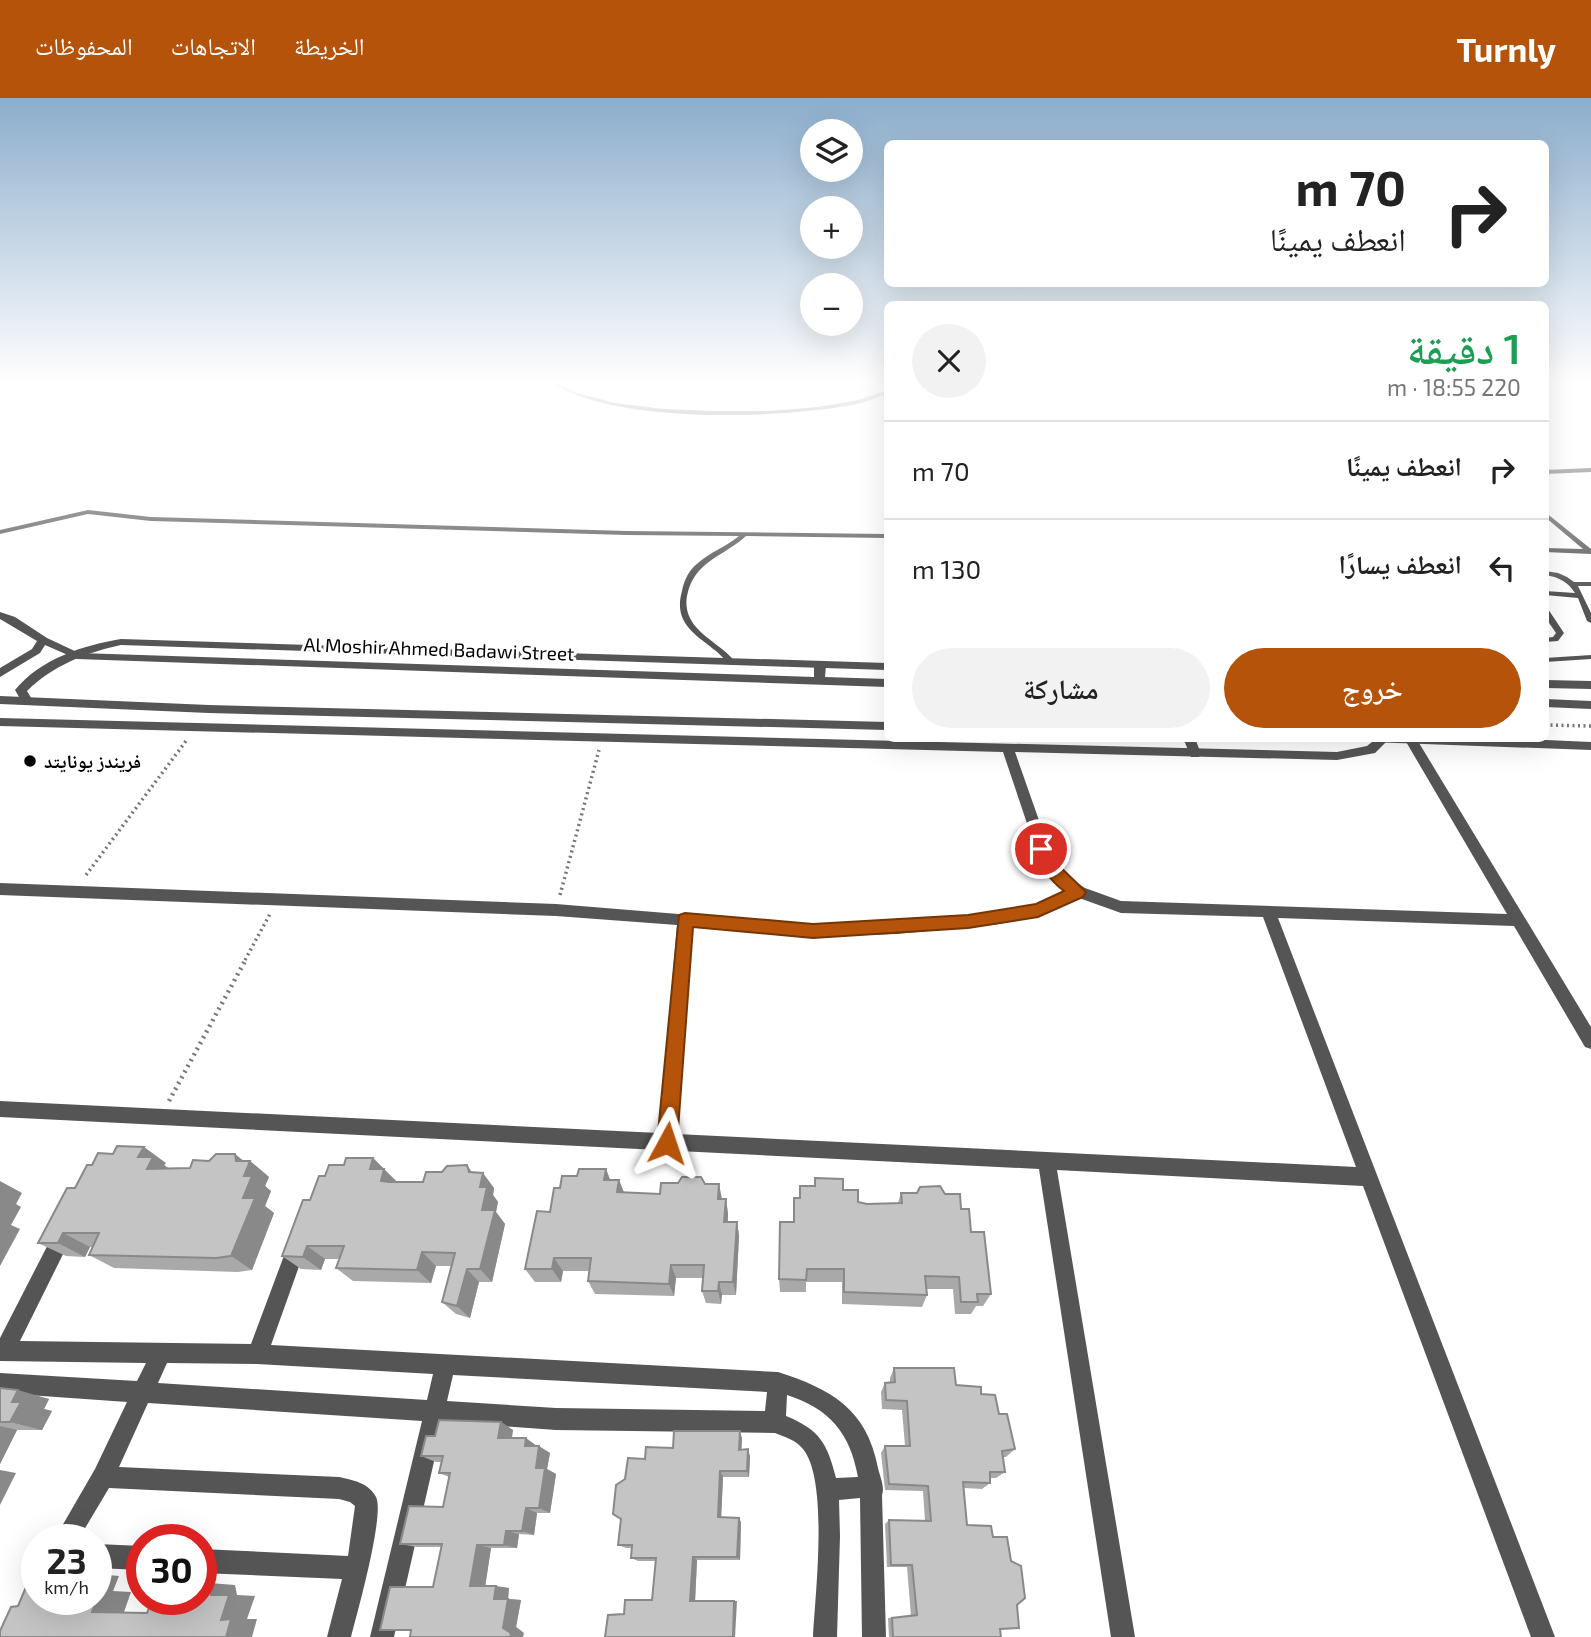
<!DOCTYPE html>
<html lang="ar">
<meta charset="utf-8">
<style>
:root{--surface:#fff;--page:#f2f2f2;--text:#222;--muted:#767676;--line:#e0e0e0;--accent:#b45309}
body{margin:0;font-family:"Exo 2","Noto Naskh Arabic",sans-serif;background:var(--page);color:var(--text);direction:rtl;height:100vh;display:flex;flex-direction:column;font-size:26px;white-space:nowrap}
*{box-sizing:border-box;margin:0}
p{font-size:23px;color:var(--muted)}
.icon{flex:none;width:38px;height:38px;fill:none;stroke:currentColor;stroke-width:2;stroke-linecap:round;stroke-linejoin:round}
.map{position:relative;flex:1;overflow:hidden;direction:ltr}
.sheet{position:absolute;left:884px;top:203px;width:665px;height:441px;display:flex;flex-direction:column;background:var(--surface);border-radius:10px;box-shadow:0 7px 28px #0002;direction:rtl}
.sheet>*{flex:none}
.banner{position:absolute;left:884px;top:42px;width:665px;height:147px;border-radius:10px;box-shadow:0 7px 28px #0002;direction:rtl;background:#fff;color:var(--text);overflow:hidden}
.tools{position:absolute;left:800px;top:21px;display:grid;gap:14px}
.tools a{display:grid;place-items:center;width:63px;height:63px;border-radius:50%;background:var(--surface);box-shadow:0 7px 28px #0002;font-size:35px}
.speed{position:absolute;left:21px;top:1426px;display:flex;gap:14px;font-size:35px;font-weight:700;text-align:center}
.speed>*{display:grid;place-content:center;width:91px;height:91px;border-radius:50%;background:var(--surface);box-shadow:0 7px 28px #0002;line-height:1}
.speed small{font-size:18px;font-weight:400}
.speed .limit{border:10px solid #d22;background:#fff;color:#111}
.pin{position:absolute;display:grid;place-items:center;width:60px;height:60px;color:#fff;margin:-30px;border:4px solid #fff;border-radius:50%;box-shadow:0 2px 7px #0007}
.me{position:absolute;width:77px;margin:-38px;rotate:5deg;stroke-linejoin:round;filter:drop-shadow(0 0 5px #0008)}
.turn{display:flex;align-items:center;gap:24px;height:147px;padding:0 28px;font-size:32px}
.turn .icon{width:91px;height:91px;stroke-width:2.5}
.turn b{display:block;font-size:49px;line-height:60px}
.round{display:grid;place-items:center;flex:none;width:74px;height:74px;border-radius:37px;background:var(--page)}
.headline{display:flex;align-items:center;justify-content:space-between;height:119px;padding:0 28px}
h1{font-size:42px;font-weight:600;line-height:52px;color:#1e9e55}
.button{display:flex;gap:14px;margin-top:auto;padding:14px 28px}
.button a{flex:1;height:80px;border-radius:42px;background:var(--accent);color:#fff;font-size:28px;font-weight:600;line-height:80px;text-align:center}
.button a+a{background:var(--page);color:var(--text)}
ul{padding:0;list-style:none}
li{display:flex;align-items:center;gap:21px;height:98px;padding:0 28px;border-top:2px solid var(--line)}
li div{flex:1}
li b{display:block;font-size:26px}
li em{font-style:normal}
header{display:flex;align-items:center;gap:42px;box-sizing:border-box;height:98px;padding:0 35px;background:var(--accent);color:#fff}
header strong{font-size:33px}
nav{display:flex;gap:38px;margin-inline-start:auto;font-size:24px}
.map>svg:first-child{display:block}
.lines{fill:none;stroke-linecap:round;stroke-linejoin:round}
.path-far1{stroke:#777;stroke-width:3.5;stroke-dasharray:2 3.5;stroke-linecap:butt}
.path{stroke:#777;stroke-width:4.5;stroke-dasharray:2 4.5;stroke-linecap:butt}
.service{fill:#555;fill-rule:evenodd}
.minor{fill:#555;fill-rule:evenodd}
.tertiary{fill:#555;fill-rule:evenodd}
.wall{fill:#a9a9a9}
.shaded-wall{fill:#898989}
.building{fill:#c4c4c4;stroke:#898989;stroke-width:2}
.route{fill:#b45309;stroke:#753606;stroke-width:2}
.poi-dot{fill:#000;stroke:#fff;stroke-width:2.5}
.labels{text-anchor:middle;stroke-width:6;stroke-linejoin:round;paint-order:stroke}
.street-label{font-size:19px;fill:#000;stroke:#fff}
.poi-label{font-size:19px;font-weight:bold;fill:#000;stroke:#fff;text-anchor:start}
</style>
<header>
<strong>Turnly</strong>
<nav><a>الخريطة</a><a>الاتجاهات</a><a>المحفوظات</a></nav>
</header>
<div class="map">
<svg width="1591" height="1539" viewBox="0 0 1591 1539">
<rect width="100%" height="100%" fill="#fff"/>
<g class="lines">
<!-- path-far1 -->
<g class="path-far1">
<path d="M1545 627 1591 628"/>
<path d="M86 777 186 643"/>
<path d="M560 797 599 652"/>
<path d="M245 862 270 816"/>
</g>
<!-- path -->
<path class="path" d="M169 1003 246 861"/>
<!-- service -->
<g class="service">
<path d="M548 283H554L577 295 615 305 663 311 716 313H769L818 309 858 302 887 292V296C877 299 867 304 857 306 780 321 614 327 548 283Z"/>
<path d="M1591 370V374L1545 376V372Z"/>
<path d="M88 412 151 419 627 433 887 436V440L746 438C723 459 694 463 687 498 685 509 688 520 696 529 708 543 725 550 736 565L732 567C726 564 722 558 716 553 695 536 673 525 682 493 684 482 689 472 698 465 710 454 726 449 739 438L627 437 151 423 88 416 0 436V432Z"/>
<path d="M1545 414 1591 451V456L1545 454V450L1583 451 1545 419Z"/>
<path d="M1545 473 1558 475 1567 479 1574 484H1591V488H1578L1591 515V525L1587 523 1578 500 1545 497V493L1575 495C1568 484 1559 479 1545 477Z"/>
<path d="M1545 511H1548L1564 535 1558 543 1545 544V540L1553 539 1556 535 1545 519Z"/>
<path d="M1591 557V561L1545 564V560Z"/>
</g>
<!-- minor -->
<g class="minor">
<path d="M121 541 887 565V572L121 547C87 554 52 568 27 593L33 603 31 606H23L15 592C40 561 84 547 121 541Z"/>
<path d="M1545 582 1591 583V591L1545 590Z"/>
<path d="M0 620 1337 654 1367 648 1377 640H1390L1375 655 1337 662 1015 654 1054 765 1068 779 1085 790 1121 803 1507 816 1405 642 1416 640 1591 929V951L1585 949 1514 828 1278 820 1555 1539H1531L1363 1088 1057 1072 1135 1539H1111L1039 1071 0 1019V1003L659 1035 677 827 556 818 0 797V785L556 806 813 827 896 824 992 815 1036 808 1067 793 1051 779 1041 767 1003 654 0 628ZM1079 800 1121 815 1263 819 1356 1069 676 1036 692 828 813 839 896 836 992 827 1038 819Z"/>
<path d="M64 1127 71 1129 73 1136 20 1243 251 1246 291 1139 298 1137 305 1139 307 1146 271 1247 778 1274C831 1291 867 1311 878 1370 880 1379 885 1389 882 1397L886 1539H862L860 1400 839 1402 840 1438 837 1539H813C815 1497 829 1383 803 1351 796 1342 785 1339 775 1335L556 1332 443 1324 394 1539H370L422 1323 148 1305 119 1369 339 1379C353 1382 369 1385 376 1399 385 1416 357 1516 351 1539H327L342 1481 201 1475V1451L348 1458 355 1408 350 1404 339 1401 109 1390 78 1442H54L95 1371 127 1304 0 1295V1275L137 1283 146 1265 0 1263V1240L57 1129ZM167 1265 257 1266 433 1276 427 1302 158 1285ZM453 1277 767 1294 765 1313 556 1310 447 1303ZM787 1297C830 1311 850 1335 858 1379L836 1380C827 1345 820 1332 786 1318Z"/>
<path d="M96 1446 142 1448V1472L96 1470Z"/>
</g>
<!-- tertiary -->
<g class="tertiary">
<path d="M0 514 15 519 47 540 79 555 814 579V567L820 563 826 567 825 579 887 581V589L77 561 45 547 40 555 0 579V570L32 551 37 543 0 521Z"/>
<path d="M0 598 209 607 887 624V632L209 615 0 606Z"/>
<path d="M1545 601 1591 603V611L1545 609Z"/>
<path d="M1183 640H1195L1201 656 1199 659H1191Z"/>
<path d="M1364 640H1499L1591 644V652L1370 644Z"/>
</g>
</g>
<!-- wall -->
<g class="wall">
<path d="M373 1060 397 1084H423L472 1075 494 1090 493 1097 498 1104 496 1114 505 1126 492 1184H479L470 1220 456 1216 442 1204 451 1168H436L431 1185 353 1183 336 1170 339 1161H325L321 1172 301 1171 282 1158 310 1102 325 1078 344 1067Z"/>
<path d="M244 1063H250L269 1079 265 1088 271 1093 265 1108 274 1115 252 1172 238 1174 114 1170 89 1157 93 1149H90L85 1159 66 1158 38 1145 75 1090 92 1067 166 1065 164 1067 169 1071 190 1070Z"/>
<path d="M606 1071 610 1082H619L623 1094 660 1096 705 1086 722 1101H726L728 1116V1124H737L739 1138 736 1197H722L721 1206 706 1205 702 1193 703 1180H676L674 1198 595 1196 588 1183 589 1173H563L561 1184H535L525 1171 560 1090Z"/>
<path d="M815 1080 843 1092 858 1104 867 1106 898 1105 901 1095 945 1096 961 1111 971 1134 991 1196 983 1208H976L971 1216H955L953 1191H926L927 1197 922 1209 842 1206V1184H806V1194H780L779 1181 800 1100 815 1088Z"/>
<path d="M894 1270 956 1287 981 1296 999 1316 1015 1351 1006 1359H1003L1005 1374 996 1380H990V1385L982 1391 964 1390 967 1427 993 1439 1017 1507 1000 1531 1001 1539H889L888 1520 911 1518 907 1469H887L885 1426 889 1422 925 1423 923 1393 885 1392 881 1355 885 1348H905L902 1312 882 1311 881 1294 885 1285 890 1284V1280Z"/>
<path d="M0 1290 49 1301 44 1311 52 1313 42 1332H17L0 1366Z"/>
<path d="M501 1324 513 1332 512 1340 537 1348 550 1355 547 1371 556 1376 550 1415H537L534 1437 519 1436 517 1450H491L485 1488 509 1490 508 1501 521 1502 516 1529 524 1535 433 1489 441 1449H417L400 1446 443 1409 449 1379 439 1375 441 1364H436L421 1358 435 1338Z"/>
<path d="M740 1333 742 1341 741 1352 750 1358 749 1379H723L721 1419 741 1424 740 1462H697L695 1503H737L624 1516 652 1502 656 1463H638L631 1460V1450H626L618 1447 625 1381 645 1361 673 1350Z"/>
</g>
<!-- shaded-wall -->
<g class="shaded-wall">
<path d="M144 1049 166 1065 164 1067 175 1075 147 1071 138 1059Z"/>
<path d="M235 1056 249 1067 250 1063 269 1079 265 1088 271 1093 265 1108 274 1115 252 1172 231 1158 243 1100Z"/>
<path d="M373 1060 399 1086 395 1098 370 1071Z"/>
<path d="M467 1067 478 1083 483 1075 494 1090 493 1097 498 1104 496 1114 505 1126 492 1184 480 1171 482 1112Z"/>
<path d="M606 1071 612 1087 604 1082Z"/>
<path d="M619 1082 625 1097 617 1094Z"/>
<path d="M0 1083 22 1095 16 1106 21 1109 11 1127 20 1131 0 1168Z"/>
<path d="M719 1086 722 1101H718Z"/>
<path d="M726 1101 728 1116 727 1138 724 1124Z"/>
<path d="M737 1124 739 1138 736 1197 733 1184Z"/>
<path d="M63 1135 90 1149 85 1159 58 1145Z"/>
<path d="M307 1148 325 1161 321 1172 303 1159Z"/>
<path d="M422 1154 436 1168 431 1185 417 1172Z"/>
<path d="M554 1160 563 1173 561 1184 552 1171Z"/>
<path d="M671 1167 676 1180 674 1198 669 1186Z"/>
<path d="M467 1171 479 1184 470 1220 457 1208Z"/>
<path d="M719 1184 722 1197 721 1206 718 1193Z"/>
<path d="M18 1292 49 1301 44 1311 52 1313 42 1332 10 1324 12 1304Z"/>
<path d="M501 1324 513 1332 510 1347 498 1340Z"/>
<path d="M0 1328 17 1332 0 1366Z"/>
<path d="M740 1333 742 1341 741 1359 739 1352Z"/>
<path d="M526 1340 537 1348H525Z"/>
<path d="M539 1348 550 1355 547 1371 556 1376 550 1415 539 1410 536 1370Z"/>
<path d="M748 1351 750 1358 749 1379 747 1373Z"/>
<path d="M0 1372 16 1375 0 1407Z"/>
<path d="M720 1373 723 1379 721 1424 718 1419Z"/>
<path d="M526 1410 537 1415 534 1437 522 1433Z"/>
<path d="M739 1420 741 1424 740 1462 737 1459Z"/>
<path d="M506 1433 519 1436 517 1450 504 1447Z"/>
<path d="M477 1447 491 1450 485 1490 470 1488Z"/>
<path d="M693 1459 697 1462 695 1504 690 1503Z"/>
<path d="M96 1476 119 1478 113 1493 131 1494 124 1514H92L96 1494Z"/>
<path d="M209 1485 235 1487 237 1497 255 1498 247 1521H257L252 1539H226L221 1522 211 1497Z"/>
<path d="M496 1488 509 1490 508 1501 521 1502 516 1529 524 1535 523 1539H510L503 1530 494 1501Z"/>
<path d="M734 1503H737L735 1539H733Z"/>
</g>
<!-- building -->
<g class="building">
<path d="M117 1048 144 1049 138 1059H153L147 1071 190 1070 193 1062 209 1063 216 1056H235L236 1063H250L244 1078H252L243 1100H255L231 1158 216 1160 89 1157 99 1135H63L58 1145H38L67 1090H75L87 1067H92L98 1055 113 1056Z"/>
<path d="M346 1060H373L370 1071H384L381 1083 389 1084H423L426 1074H442L447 1068 467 1067 469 1074 483 1075 480 1089H487L482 1112H495L480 1171H467L457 1208 442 1204 455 1155 422 1154 417 1172 336 1170 344 1148H307L303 1159 282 1158 303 1102H310L319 1078H325L329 1067H344Z"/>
<path d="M579 1071H606L604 1082H619L617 1094 660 1096 661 1085H678L682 1079H701L705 1086H719L718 1101H726L724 1124H737L733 1184H719L718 1193H702L704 1167H671L669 1186 588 1183 591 1160H554L552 1171H525L537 1113 550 1114 554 1090H560L562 1078H577Z"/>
<path d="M815 1080 843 1081V1092H858V1104L867 1106 902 1105 901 1095H917L920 1089 940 1088 945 1096H960L961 1111H969L971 1134H984L991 1196H977L978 1204H961L959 1179 925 1178 927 1197 844 1194V1171H807L806 1182 779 1181 780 1124H794V1100H800V1088H815Z"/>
<path d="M894 1270H954L956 1287 981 1289V1296L995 1297 999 1316H1007L1015 1351 1002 1353 1005 1374H990V1385L963 1384 967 1427 991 1428 993 1439H1007L1011 1463 1021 1468 1025 1500 1017 1507 1019 1530 1000 1531 1001 1539H893L892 1520 917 1517 912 1467H891L889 1422 931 1423 928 1388 889 1386 885 1348H910L907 1303 886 1302 885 1285 895 1284Z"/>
<path d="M0 1290 18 1292 12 1304H21L10 1324H0Z"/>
<path d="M439 1322 501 1324 498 1340H526L525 1348H539L536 1370H545L539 1410H526L522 1433H506L504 1447H477L470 1488H496L494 1501H508L503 1530 511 1535 510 1539H410L411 1532H380L390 1489H433L442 1446H400L409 1408 443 1409 450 1375H439L443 1358H421L426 1338H435Z"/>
<path d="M674 1333H740L739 1352 748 1351 747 1373H720L718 1419 739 1420 737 1459H693L690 1503H734L733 1539H605L608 1517 624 1516 625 1502H652L656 1460H631L632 1447H618L621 1421 613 1416 616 1387 625 1381 628 1360 645 1361 646 1349 673 1350Z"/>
<path d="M201 1485H209L211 1497H229L221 1522 231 1521 226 1539H0V1533L11 1509 18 1508 26 1489H37V1502H96V1493H100L92 1514 147 1515 152 1502H201Z"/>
</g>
<!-- sky -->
<linearGradient id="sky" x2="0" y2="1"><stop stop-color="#8cadcc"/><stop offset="0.57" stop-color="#fff"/><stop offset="1" stop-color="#fff" stop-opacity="0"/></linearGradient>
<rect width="1591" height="499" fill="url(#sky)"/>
<!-- route -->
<path class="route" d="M1041 745 1046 747 1054 763 1086 794 1083 799 1038 819 968 830 813 840 693 829 677 1045 674 1052 667 1055 660 1052 657 1045 679 817 685 815 813 826 968 817 1036 806 1064 793C1049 782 1041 768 1033 751Z"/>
<!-- markers -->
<circle class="poi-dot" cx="30" cy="663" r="7"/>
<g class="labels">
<!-- street labels -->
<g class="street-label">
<text transform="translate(439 551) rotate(2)" y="7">Al Moshir Ahmed Badawi Street</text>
</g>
<!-- poi labels -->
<g class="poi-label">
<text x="44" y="670">فريندز يونايتد</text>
</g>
</g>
</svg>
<div class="tools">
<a><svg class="icon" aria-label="layers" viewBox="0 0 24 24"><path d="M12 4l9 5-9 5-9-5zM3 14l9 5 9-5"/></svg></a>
<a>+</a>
<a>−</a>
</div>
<div class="speed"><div>23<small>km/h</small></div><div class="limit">30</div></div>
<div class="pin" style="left:1041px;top:751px;background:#d93025"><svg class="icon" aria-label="arrive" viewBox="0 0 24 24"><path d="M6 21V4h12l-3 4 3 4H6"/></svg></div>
<svg class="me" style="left:667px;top:1045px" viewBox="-20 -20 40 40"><path d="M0-17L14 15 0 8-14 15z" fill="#b45309" stroke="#fff" stroke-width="4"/></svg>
<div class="banner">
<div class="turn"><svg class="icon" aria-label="right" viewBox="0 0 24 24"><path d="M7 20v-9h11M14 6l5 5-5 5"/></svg><div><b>70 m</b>انعطف يمينًا</div></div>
</div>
<section class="sheet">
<div class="headline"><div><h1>1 دقيقة</h1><p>220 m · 18:55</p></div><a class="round"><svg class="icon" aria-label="close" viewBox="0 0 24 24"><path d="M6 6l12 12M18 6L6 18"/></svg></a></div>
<ul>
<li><svg class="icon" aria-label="right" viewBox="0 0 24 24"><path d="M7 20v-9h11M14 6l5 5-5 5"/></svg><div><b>انعطف يمينًا</b></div><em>70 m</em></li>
<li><svg class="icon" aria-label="left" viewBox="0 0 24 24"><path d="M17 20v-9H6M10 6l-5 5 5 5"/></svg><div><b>انعطف يسارًا</b></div><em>130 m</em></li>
</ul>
<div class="button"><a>خروج</a><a>مشاركة</a></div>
</section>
</div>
